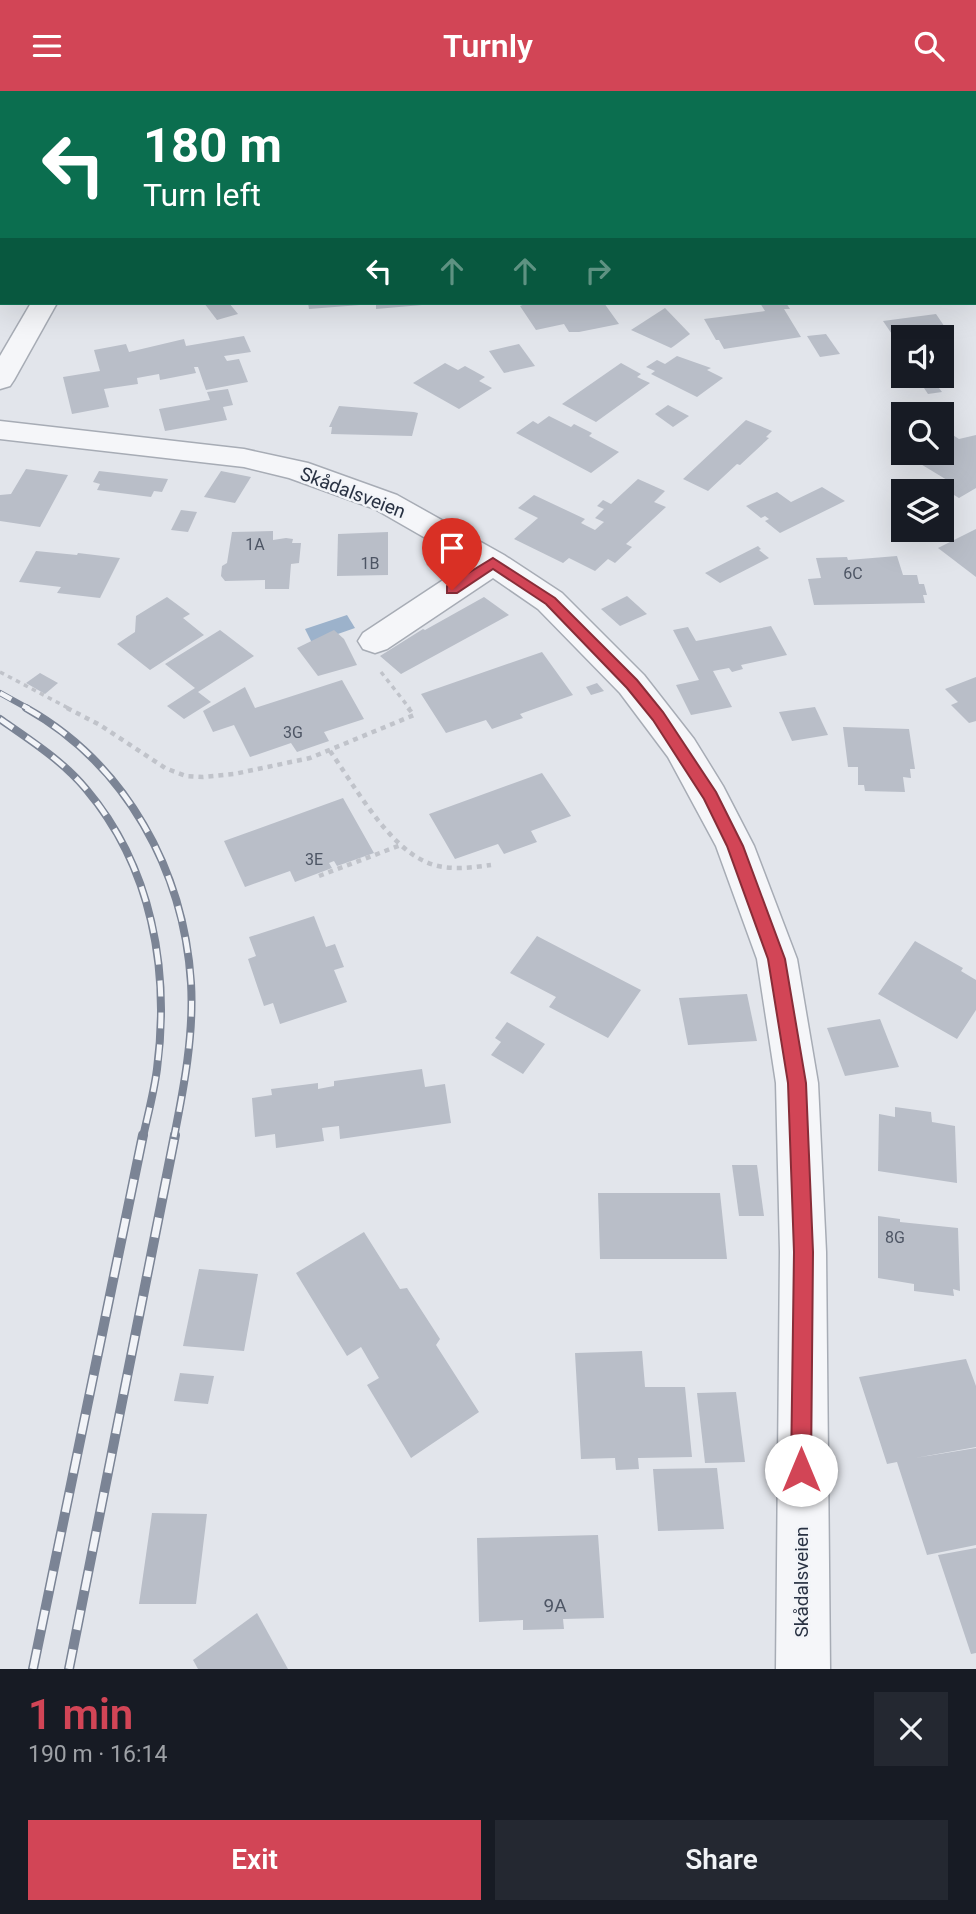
<!DOCTYPE html>
<meta charset="utf-8">
<style>
:root{--surface:#171b24;--page:#242831;--text:#f1f3f6;--muted:#9ea1a6;--accent:#d24556}
body{margin:0;font-family:Roboto,sans-serif;background:var(--page);color:var(--text);height:100vh;display:flex;flex-direction:column;font-size:26px;white-space:nowrap}
*{box-sizing:border-box;margin:0}
p{font-size:23px;color:var(--muted)}
.icon{flex:none;width:38px;height:38px;fill:none;stroke:currentColor;stroke-width:2;stroke-linecap:round;stroke-linejoin:round}
.map{position:relative;height:1578px;overflow:hidden}
.sheet{display:flex;flex-direction:column;background:var(--surface);flex:1}
.sheet>*{flex:none}
.hud{position:absolute;left:0px;top:0px;width:976px;height:214px;box-shadow:0 7px 28px #0002;background:#0b6e4f;color:#fff;overflow:hidden}
.fabs{position:absolute;left:891px;top:234px;display:grid;gap:14px}
.fabs a{display:grid;place-items:center;width:63px;height:63px;border-radius:0px;background:var(--surface);box-shadow:0 7px 28px #0002;font-size:35px}
.pin{position:absolute;display:grid;place-items:center;width:60px;height:60px;color:#fff;margin:-72px -30px;border-radius:50% 50% 50% 0;rotate:-45deg;box-shadow:0 0 7px #0007}
.pin .icon{rotate:45deg}
.me{position:absolute;width:77px;margin:-38px;rotate:0deg;stroke-linejoin:round;filter:drop-shadow(0 0 5px #0008)}
.turn{display:flex;align-items:center;gap:24px;height:147px;padding:0 28px;font-size:32px}
.turn .icon{width:91px;height:91px;stroke-width:2.5}
.turn b{display:block;font-size:49px;line-height:60px}
.lanes{display:flex;align-items:center;height:66px;padding:0 28px;background:#0003;justify-content:center;gap:35px;direction:ltr}
.lanes .off{opacity:.35}
.round{display:grid;place-items:center;flex:none;width:74px;height:74px;border-radius:0px;background:var(--page)}
.overview{display:flex;align-items:center;justify-content:space-between;height:119px;padding:0 28px}
h1{font-size:42px;font-weight:600;line-height:52px;color:var(--accent)}
.primary-button{display:flex;gap:14px;margin-top:auto;padding:14px 28px}
.primary-button a{flex:1;height:80px;border-radius:0px;background:var(--accent);color:#fff;font-size:28px;font-weight:600;line-height:80px;text-align:center}
.primary-button a+a{background:var(--page);color:var(--text)}
header{display:flex;justify-content:space-between;align-items:center;height:91px;padding:0 28px;background:var(--accent);color:#fff;font-size:32px;font-weight:600}
.map>svg:first-child{display:block}
.water{fill:#9cb2cb}
.building{fill:#b9bec8}
.lines{fill:none;stroke-linecap:round;stroke-linejoin:round}
.minor-casing{stroke:#a7acb5;stroke-width:3}
.path-far1{stroke:#c0c3ca;stroke-width:3.5;stroke-dasharray:4.5 4.5;stroke-linecap:butt}
.path{stroke:#c0c3ca;stroke-width:4.5;stroke-dasharray:5 5;stroke-linecap:butt}
.minor{fill:#f5f6f9;fill-rule:evenodd}
.rail-far2-casing{stroke:#7b8495;stroke-width:6}
.rail-far1-casing{stroke:#7b8495;stroke-width:8}
.rail-casing{stroke:#7b8495;stroke-width:10}
.rail-far2{stroke:#f2f4f8;stroke-width:4.5;stroke-dasharray:13;stroke-linecap:butt}
.rail-far1{stroke:#f2f4f8;stroke-width:5;stroke-dasharray:16;stroke-linecap:butt}
.rail{stroke:#f2f4f8;stroke-width:7;stroke-dasharray:20;stroke-linecap:butt}
.route{fill:#d24556;stroke:#882d38;stroke-width:2}
.labels{text-anchor:middle;stroke-width:5;stroke-linejoin:round;paint-order:stroke}
.number-label{font-size:16px;fill:#4d5564}
.street-label{font-size:19px;fill:#293243;stroke:#f2f4f8}
.near-number-label{font-size:19px;fill:#4d5564}
</style>
<header><svg class="icon" aria-label="menu" viewBox="0 0 24 24"><path d="M4 6h16M4 12h16M4 18h16"/></svg>Turnly<svg class="icon" aria-label="search" viewBox="0 0 24 24"><circle cx="10" cy="10" r="6"/><path d="M15 15l6 6"/></svg></header>
<div class="map">
<svg width="976" height="1578" viewBox="0 0 976 1578">
<rect width="100%" height="100%" fill="#e2e5eb"/>
<!-- water -->
<path class="water" d="M347 524 355 537 312 552 305 538Z"/>
<!-- building -->
<g class="building">
<path d="M204 212H229L238 223 217 229Z"/>
<path d="M308 212H360V214L309 218Z"/>
<path d="M376 212H422V214L376 218Z"/>
<path d="M528 212H604L619 233 579 241H569L564 233 536 239 520 215Z"/>
<path d="M760 212H786L790 218H784L801 246 724 258 719 249H716L704 228 765 220Z"/>
<path d="M665 217 690 243 674 255 671 257 631 239Z"/>
<path d="M936 223 953 248 903 247V254L900 255 883 230Z"/>
<path d="M826 243 840 263 820 266 807 245Z"/>
<path d="M244 245 251 261 224 265 227 270 239 268 248 291 206 299 198 276H194L196 282 160 289 159 283 137 287 138 293 104 298 109 316 72 323 63 286 100 280 94 259 126 253 129 261 184 248 186 255Z"/>
<path d="M519 253 535 275 504 282 489 260Z"/>
<path d="M677 265 711 277 707 279 723 287 697 306 651 283 655 280 646 276 657 269 665 273Z"/>
<path d="M445 272 458 279 465 275 485 286 479 290 492 297 459 318 413 292Z"/>
<path d="M621 272 641 283 637 286 650 292 596 331 562 313Z"/>
<path d="M933 289 942 301 928 303 920 291Z"/>
<path d="M228 298 233 314 223 316 227 329 165 340 159 318 210 309 207 301Z"/>
<path d="M668 314 689 325 673 336 655 323Z"/>
<path d="M339 315 414 321 418 322 412 345 331 343 332 336H329Z"/>
<path d="M549 325 571 336 574 333 592 342 589 345 619 361 591 382 516 342 533 330 538 333Z"/>
<path d="M746 329 772 340 766 346 769 347 740 374 737 373 708 400 683 388Z"/>
<path d="M942 337 959 348 976 344V397L959 407 939 395 947 389 919 372 935 362H942Z"/>
<path d="M26 378 68 384 40 436 0 430V404L11 403Z"/>
<path d="M99 380 133 384 168 388 162 401 154 400 151 406 97 399 100 393 93 391Z"/>
<path d="M221 380 251 386 235 412 204 406Z"/>
<path d="M638 388 665 400 654 411 666 416 626 453 632 456 615 472 608 468 595 480 569 467 563 472 514 448 538 427 518 417 534 404 585 428 581 432 595 439 604 431 595 427 604 418 597 415 603 409 611 413Z"/>
<path d="M822 396 845 410 780 442 765 430 769 428 765 425 761 427 746 415 777 401 791 411Z"/>
<path d="M181 419 197 421 188 441 171 439Z"/>
<path d="M976 438V486L938 457Z"/>
<path d="M273 440V449L286 447 293 448 292 452H301L299 472 291 473 289 498H265V489L225 490 221 485 222 475 227 472 232 441Z"/>
<path d="M388 441V484L337 485 338 443Z"/>
<path d="M758 455 761 458 759 459 769 467 720 492 705 482Z"/>
<path d="M36 460 77 464 78 462 120 467 100 507 57 502 61 496 19 491Z"/>
<path d="M444 462 460 474 442 485 426 473Z"/>
<path d="M897 465 903 484H917L919 493H924L927 504H923L925 512 814 514 808 488 821 487 816 467 847 466 848 469Z"/>
<path d="M627 505 647 523 620 535 601 518Z"/>
<path d="M167 506 190 523 183 527 204 544 150 579 117 553 135 541 136 525Z"/>
<path d="M484 506 509 524 401 583 380 565 423 538 425 539Z"/>
<path d="M771 535 787 564 741 574 743 578 732 581 729 577 713 580 732 616 691 624 676 594 699 589 673 539 688 536 696 550Z"/>
<path d="M220 539 254 565 198 601 211 611 184 628 167 615 195 597 165 573Z"/>
<path d="M334 539 344 548 357 574 318 585 297 557Z"/>
<path d="M542 561 573 604 520 623 523 627 492 638 486 629 446 642 421 603Z"/>
<path d="M40 582 58 592 45 603 26 592Z"/>
<path d="M976 586V630L969 632 951 614 958 611 945 598Z"/>
<path d="M342 589 364 628 324 641 329 650 297 661 291 652 250 666 234 634 213 641 203 620 245 596 255 617Z"/>
<path d="M597 592 604 600 591 604 586 596Z"/>
<path d="M815 616 828 644 792 650 779 621Z"/>
<path d="M843 636 909 638 915 678H910L911 687 903 686 905 701 865 700 864 694H858V676H848Z"/>
<path d="M542 682 571 725 531 740 537 751 504 763 498 753 455 768 429 723Z"/>
<path d="M343 707 374 762 337 775 334 770 329 772 332 777 295 791 290 780 245 796 224 750Z"/>
<path d="M314 825 326 856 335 853 344 876 334 879 347 911 280 933 273 912 264 915 248 868 256 865 249 846Z"/>
<path d="M537 845 641 899 608 947 549 916 556 906 510 882Z"/>
<path d="M915 850 963 877 961 880 976 889V919L957 948 878 903Z"/>
<path d="M747 903 757 950 688 954 679 907Z"/>
<path d="M880 928 899 976 845 985 827 937Z"/>
<path d="M507 931 545 953 523 983 491 964 501 951 495 947Z"/>
<path d="M422 978 425 996 445 993 451 1032 340 1048 339 1035 322 1037 324 1050 276 1057 275 1043 255 1046 252 1007 272 1004 271 998 318 992V998L334 995V990Z"/>
<path d="M895 1016 931 1021 932 1031 955 1035 957 1092 878 1080 879 1023 895 1026Z"/>
<path d="M732 1074H757L764 1125H739Z"/>
<path d="M598 1102H720L727 1168H600Z"/>
<path d="M878 1125 900 1128V1131L958 1137 960 1200 953 1198 954 1205 914 1200V1193L878 1187Z"/>
<path d="M364 1141 400 1198 407 1197 440 1248 436 1254 479 1321 411 1367 367 1294 379 1287 361 1256 347 1265 296 1182Z"/>
<path d="M199 1178 258 1183 244 1260 183 1255Z"/>
<path d="M642 1260 645 1296H685L692 1366 638 1367 639 1378 616 1379 615 1367 581 1368 575 1262Z"/>
<path d="M966 1268 976 1295V1356L915 1367 976 1357V1454L927 1464 897 1371 887 1373 859 1286Z"/>
<path d="M180 1282 214 1285 208 1313 174 1310Z"/>
<path d="M736 1301 745 1371 705 1372 697 1302Z"/>
<path d="M717 1377 724 1438 658 1440 653 1378Z"/>
<path d="M152 1422 207 1423 196 1513H139Z"/>
<path d="M598 1444 604 1527 563 1528 564 1538 523 1539V1529L479 1531 477 1447Z"/>
<path d="M976 1457V1562L971 1563 938 1464Z"/>
<path d="M257 1522 288 1578H198L193 1569Z"/>
</g>
<g class="lines">
<!-- minor casing -->
<g class="minor-casing">
<g id="minor">
<path d="M156 0H178L155 2Z"/>
<path d="M651 0H677L650 2Z"/>
<path d="M741 0H765L766 2H742Z"/>
<path d="M975 162H976V179L975 178Z"/>
<path d="M31 212H57L14 289 10 295 0 298V265Z"/>
<path d="M0 330 244 358 308 372 397 404 504 464 562 502 644 584 694 648 723 695 754 755 797 868 818 992 826 1161 830 1578H776L780 1161 776 992 757 868 716 755 668 666 620 602 538 518 493 487 387 558 375 562 363 558 358 550 363 542 469 472 375 418 289 387 244 376 0 348Z"/>
</g>
</g>
<!-- path-far1 -->
<g class="path-far1">
<path d="M0 581 70 618"/>
<path d="M381 581 410 618"/>
</g>
<!-- path -->
<g class="path">
<path d="M67 617 100 634 165 677 186 685 203 686 234 683 310 667 414 624 408 617"/>
<path d="M330 660C354 694 387 754 426 771 446 780 470 777 491 774"/>
<path d="M319 785 401 754"/>
</g>
<!-- minor -->
<use href="#minor" class="minor"/>
<!-- rail-far2 casing -->
<g class="rail-far2-casing">
<path id="rail-far2" d="M0 602 29 618"/>
</g>
<!-- rail-far1 casing -->
<g class="rail-far1-casing">
<g id="rail-far1">
<path d="M26 617C126 673 184 780 191 892 194 943 184 996 174 1046"/>
<path d="M0 628C30 649 63 670 86 698 152 776 170 879 157 978 154 1001 148 1023 143 1046"/>
</g>
</g>
<!-- rail casing -->
<g class="rail-casing">
<g id="rail">
<path d="M33 1578 143 1044"/>
<path d="M69 1578 175 1044"/>
</g>
</g>
<!-- rail-far2 -->
<use href="#rail-far2" class="rail-far2"/>
<!-- rail-far1 -->
<use href="#rail-far1" class="rail-far1"/>
<!-- rail -->
<use href="#rail" class="rail"/>
</g>
<!-- route -->
<path class="route" d="M493 467 555 507 637 589 663 621 716 701 743 755 785 868 806 992 813 1161 811 1379 808 1386 801 1389 794 1386 791 1379 794 1161 788 992 768 868 727 755 704 708 653 629 627 597 546 513 493 478 457 502H447V495Z"/>
<g class="labels">
<!-- number labels -->
<g class="number-label">
<text x="255" y="459">1A</text>
<text x="370" y="478">1B</text>
<text x="853" y="488">6C</text>
<text x="293" y="647">3G</text>
<text x="314" y="774">3E</text>
<text x="895" y="1152">8G</text>
</g>
<!-- street labels -->
<g class="street-label">
<text transform="translate(353 401) rotate(21)" y="7">Skådalsveien</text>
<text transform="translate(801 1491) rotate(-90)" y="7">Skådalsveien</text>
</g>
<!-- near-number labels -->
<g class="near-number-label">
<text x="555" y="1521">9A</text>
</g>
</g>
</svg>
<div class="fabs">
<a><svg class="icon" aria-label="sound" viewBox="0 0 24 24"><path d="M4 9h4l5-4v14l-5-4H4zM17 9q2 3 0 6"/></svg></a>
<a><svg class="icon" aria-label="search" viewBox="0 0 24 24"><circle cx="10" cy="10" r="6"/><path d="M15 15l6 6"/></svg></a>
<a><svg class="icon" aria-label="layers" viewBox="0 0 24 24"><path d="M12 4l9 5-9 5-9-5zM3 14l9 5 9-5"/></svg></a>
</div>
<div class="pin" style="left:452px;top:499px;background:#d93025"><svg class="icon" aria-label="arrive" viewBox="0 0 24 24"><path d="M6 21V4h12l-3 4 3 4H6"/></svg></div>
<svg class="me" style="left:801px;top:1379px" viewBox="-20 -20 40 40"><circle r="19" fill="#fff"/><path d="M0-13L10 11 0 6-10 11z" fill="#d24556"/></svg>
<div class="hud">
<div class="turn"><svg class="icon" aria-label="left" viewBox="0 0 24 24"><path d="M17 20v-9H6M10 6l-5 5 5 5"/></svg><div><b>180 m</b>Turn left</div></div>
<div class="lanes"><svg class="icon" aria-label="left" viewBox="0 0 24 24"><path d="M17 20v-9H6M10 6l-5 5 5 5"/></svg><svg class="icon off" aria-label="ahead" viewBox="0 0 24 24"><path d="M12 20V5M6 11l6-6 6 6"/></svg><svg class="icon off" aria-label="ahead" viewBox="0 0 24 24"><path d="M12 20V5M6 11l6-6 6 6"/></svg><svg class="icon off" aria-label="right" viewBox="0 0 24 24"><path d="M7 20v-9h11M14 6l5 5-5 5"/></svg></div>
</div>
</div>
<section class="sheet">
<div class="overview"><div><h1>1 min</h1><p>190 m · 16:14</p></div><a class="round"><svg class="icon" aria-label="close" viewBox="0 0 24 24"><path d="M6 6l12 12M18 6L6 18"/></svg></a></div>
<div class="primary-button"><a>Exit</a><a>Share</a></div>
</section>
